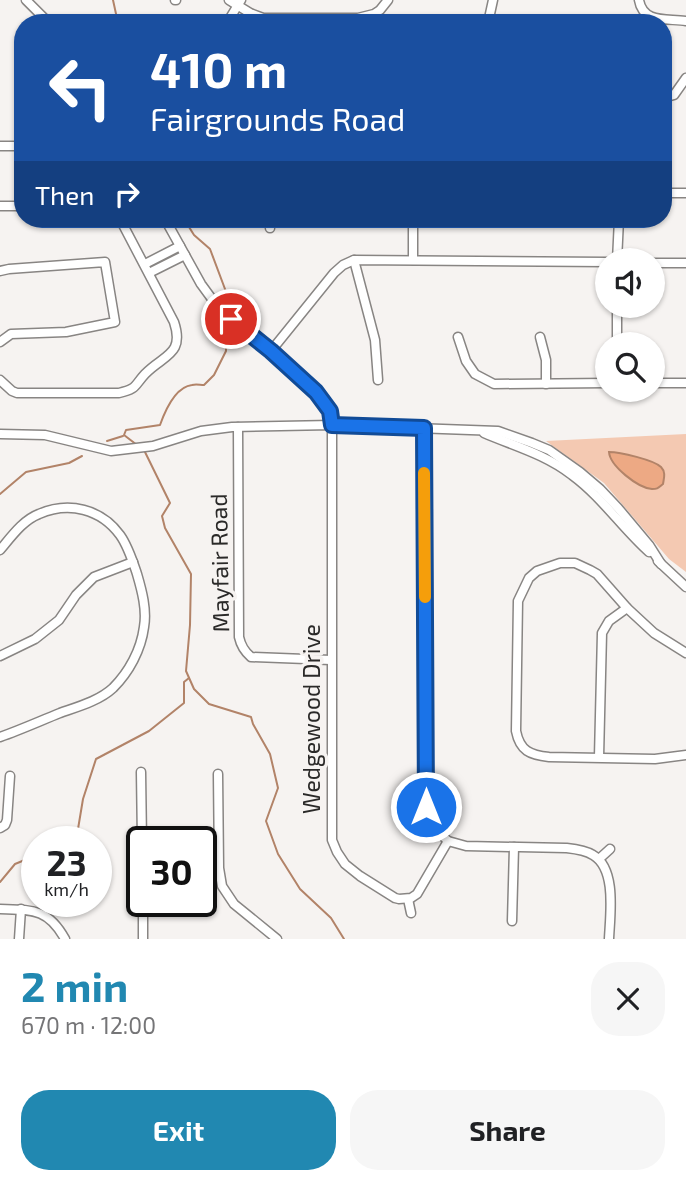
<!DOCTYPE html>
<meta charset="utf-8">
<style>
:root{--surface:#fff;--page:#f6f6f6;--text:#202124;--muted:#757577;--accent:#2188b1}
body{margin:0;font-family:"Exo 2",sans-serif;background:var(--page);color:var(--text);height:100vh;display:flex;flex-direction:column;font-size:26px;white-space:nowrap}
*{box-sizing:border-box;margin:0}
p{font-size:23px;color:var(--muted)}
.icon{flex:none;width:38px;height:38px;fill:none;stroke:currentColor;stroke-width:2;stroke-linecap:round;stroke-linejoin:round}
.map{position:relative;height:939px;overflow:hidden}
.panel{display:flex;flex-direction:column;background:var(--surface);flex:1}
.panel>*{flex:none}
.hud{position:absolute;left:14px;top:14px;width:658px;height:214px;border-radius:28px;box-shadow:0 2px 5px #0004;background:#1a4fa0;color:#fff;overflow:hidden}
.controls{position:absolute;left:595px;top:248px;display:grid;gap:14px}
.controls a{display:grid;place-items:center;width:70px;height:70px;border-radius:50%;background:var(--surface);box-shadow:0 2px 5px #0004;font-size:35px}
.speed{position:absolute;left:21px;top:826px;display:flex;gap:14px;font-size:35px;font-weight:700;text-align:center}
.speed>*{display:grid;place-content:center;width:91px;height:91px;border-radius:50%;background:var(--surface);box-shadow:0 2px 5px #0004;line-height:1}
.speed small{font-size:18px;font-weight:400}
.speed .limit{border:4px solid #111;border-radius:10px;background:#fff;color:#111}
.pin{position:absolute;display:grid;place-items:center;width:60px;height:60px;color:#fff;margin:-30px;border:4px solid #fff;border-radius:50%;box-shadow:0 2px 7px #0007}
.me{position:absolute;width:77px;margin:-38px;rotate:0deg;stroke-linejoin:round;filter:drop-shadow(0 0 5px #0008)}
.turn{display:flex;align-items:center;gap:24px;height:147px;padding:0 21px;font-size:32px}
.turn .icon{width:91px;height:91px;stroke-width:2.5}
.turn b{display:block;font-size:49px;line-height:60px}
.then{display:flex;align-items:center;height:66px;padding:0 21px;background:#0003;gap:14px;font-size:26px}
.round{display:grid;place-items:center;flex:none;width:74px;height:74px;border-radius:28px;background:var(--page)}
.summary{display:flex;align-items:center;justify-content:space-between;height:119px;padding:0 21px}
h1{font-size:42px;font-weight:700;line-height:52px;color:var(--accent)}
.cta{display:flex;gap:14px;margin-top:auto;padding:14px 21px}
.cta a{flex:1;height:80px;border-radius:28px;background:var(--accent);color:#fff;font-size:28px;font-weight:700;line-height:80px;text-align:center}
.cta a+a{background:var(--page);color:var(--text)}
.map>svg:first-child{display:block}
.green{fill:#f4c9b2}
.water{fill:#eda984;stroke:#b28368;stroke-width:2}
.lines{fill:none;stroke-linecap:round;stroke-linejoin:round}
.stream{stroke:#b28368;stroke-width:2}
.minor-casing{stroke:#888583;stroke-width:11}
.minor{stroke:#fff;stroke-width:8}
.route-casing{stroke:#114b97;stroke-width:18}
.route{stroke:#1a73e8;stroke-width:12}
.slow{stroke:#f59e0b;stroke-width:12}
.labels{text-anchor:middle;stroke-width:7;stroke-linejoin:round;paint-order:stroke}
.street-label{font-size:23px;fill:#2a2928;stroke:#f6f3f1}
</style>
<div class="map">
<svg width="686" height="939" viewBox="0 0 686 939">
<rect width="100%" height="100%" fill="#f6f3f1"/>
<!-- green -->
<path class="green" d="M686 434V572L669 559 604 483 546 441Z"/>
<!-- water -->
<path class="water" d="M609 452C620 452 654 460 661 467 666 472 664 478 663 484 658 488 658 489 652 489 638 488 610 466 609 452Z"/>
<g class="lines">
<!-- stream -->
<g class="stream">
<path d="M113 0 118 23"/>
<path d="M184 219 194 235 210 249 228 297"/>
<path d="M107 441 123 436"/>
<path d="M137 445 124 435 126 430 160 425C165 411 175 387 192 385 196 384 200 385 204 385L214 375 226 351 225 331"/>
<path d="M144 450 170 503 162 516 165 528 191 574 190 625 186 671 194 689 209 704 251 717 253 724 270 754 278 788 266 821 278 854 300 889 331 918 344 939"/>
<path d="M0 494 26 472 69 463 82 456"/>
<path d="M58 842 77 835 83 799 96 759 149 731 184 703V682L189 678"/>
<path d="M0 882 15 864 37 855"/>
</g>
<!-- minor casing -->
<g class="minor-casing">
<g id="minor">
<path d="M26 0 49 23"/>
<path d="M175 0H176"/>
<path d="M229 0 250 13 263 18H358L374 14 380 10 388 0"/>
<path d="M639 0C643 24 668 18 686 21"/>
<path d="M227 23 241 0"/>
<path d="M488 23 493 0"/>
<path d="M663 98 674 95 686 78"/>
<path d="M0 146H23"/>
<path d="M663 193H686"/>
<path d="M0 206H23"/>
<path d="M165 219 201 284 220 310 242 329 271 351 316 392 330 411 332 425V840L337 852 345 864 360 876 395 898 399 899 411 898 417 894 448 841"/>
<path d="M270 228V219"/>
<path d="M354 260 375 340 378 380"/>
<path d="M413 260V219"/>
<path d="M617 261 619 219"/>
<path d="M653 263H686"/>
<path d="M145 264 180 246"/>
<path d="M0 271 9 269 105 262 115 322 66 332 11 334 0 342"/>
<path d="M149 273 185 255"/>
<path d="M458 337 466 361 475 374 494 384 607 383"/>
<path d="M540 337 546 360V384"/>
<path d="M617 345V306"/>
<path d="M271 351 334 273 343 265 354 260 607 262"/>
<path d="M0 380 12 391 17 393H119C137 389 134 386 145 374 163 355 185 355 174 322L120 219"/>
<path d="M653 383H686"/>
<path d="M238 427 239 637C241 646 244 651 251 657L331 660"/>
<path d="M424 428 426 807 428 816 435 829 448 841 466 846 566 848C575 849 585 850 593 855 617 869 610 915 609 939"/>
<path d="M484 433C514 446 545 454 572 475 602 497 622 528 649 552"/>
<path d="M0 434 45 435 111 451 153 446 201 431 232 427 332 425 498 431 532 443 549 450 580 472 600 489 618 508 649 545 661 564"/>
<path d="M0 550C11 537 23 520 39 514 69 501 101 509 120 535 128 546 133 562 137 574 142 591 147 610 144 627 141 650 129 672 113 688 99 701 77 707 60 713 40 721 20 730 0 737"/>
<path d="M658 561 686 587"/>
<path d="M686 653 654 633 627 608 597 574 590 570 575 563H560L537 571 529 578 518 601 516 731C520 751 530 755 549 757L655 759 686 755"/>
<path d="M0 656 35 639 59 620 76 595 94 577 133 562"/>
<path d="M599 757 602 633 609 621 627 608"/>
<path d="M141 772 142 842"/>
<path d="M218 774 219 868 222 886 234 904 277 939"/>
<path d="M0 828 5 825 7 820 10 776"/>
<path d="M599 859 610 849"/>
<path d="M408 899 411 913"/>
<path d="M143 901V939"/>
<path d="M0 909C32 910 48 908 65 939"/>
<path d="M512 921 514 847"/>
<path d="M19 939 21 909"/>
</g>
</g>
<!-- minor -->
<use href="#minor" class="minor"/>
</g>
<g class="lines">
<!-- route casing -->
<g class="route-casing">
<path id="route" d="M231 319 271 351 316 392 330 411 332 425 424 428 426 807"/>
</g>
<!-- route -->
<use href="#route" class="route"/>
<!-- slow -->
<path class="slow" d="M424 473 425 597"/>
</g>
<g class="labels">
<!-- street labels -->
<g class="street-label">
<text transform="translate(220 563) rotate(-91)" y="8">Mayfair Road</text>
<text transform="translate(312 719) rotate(-90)" y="8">Wedgewood Drive</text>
</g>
</g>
</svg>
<div class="controls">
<a><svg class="icon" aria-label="sound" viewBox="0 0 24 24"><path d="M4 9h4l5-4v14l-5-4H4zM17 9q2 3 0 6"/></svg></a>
<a><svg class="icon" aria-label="search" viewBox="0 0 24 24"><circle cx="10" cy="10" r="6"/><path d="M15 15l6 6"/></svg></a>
</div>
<div class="speed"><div>23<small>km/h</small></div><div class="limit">30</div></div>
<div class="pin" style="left:231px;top:319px;background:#d93025"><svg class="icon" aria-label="arrive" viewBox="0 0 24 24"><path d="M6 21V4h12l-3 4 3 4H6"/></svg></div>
<svg class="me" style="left:426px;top:807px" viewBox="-20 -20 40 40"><circle r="17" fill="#1a73e8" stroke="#fff" stroke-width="3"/><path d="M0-11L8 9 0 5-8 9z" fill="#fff"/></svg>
<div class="hud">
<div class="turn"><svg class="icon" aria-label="left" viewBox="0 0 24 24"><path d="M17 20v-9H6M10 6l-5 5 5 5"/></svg><div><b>410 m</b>Fairgrounds Road</div></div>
<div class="then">Then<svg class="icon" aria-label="right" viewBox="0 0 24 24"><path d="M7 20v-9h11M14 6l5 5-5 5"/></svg></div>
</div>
</div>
<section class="panel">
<div class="summary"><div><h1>2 min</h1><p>670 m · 12:00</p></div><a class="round"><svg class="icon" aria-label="close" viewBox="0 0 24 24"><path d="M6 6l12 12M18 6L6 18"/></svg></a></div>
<div class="cta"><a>Exit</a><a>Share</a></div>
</section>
